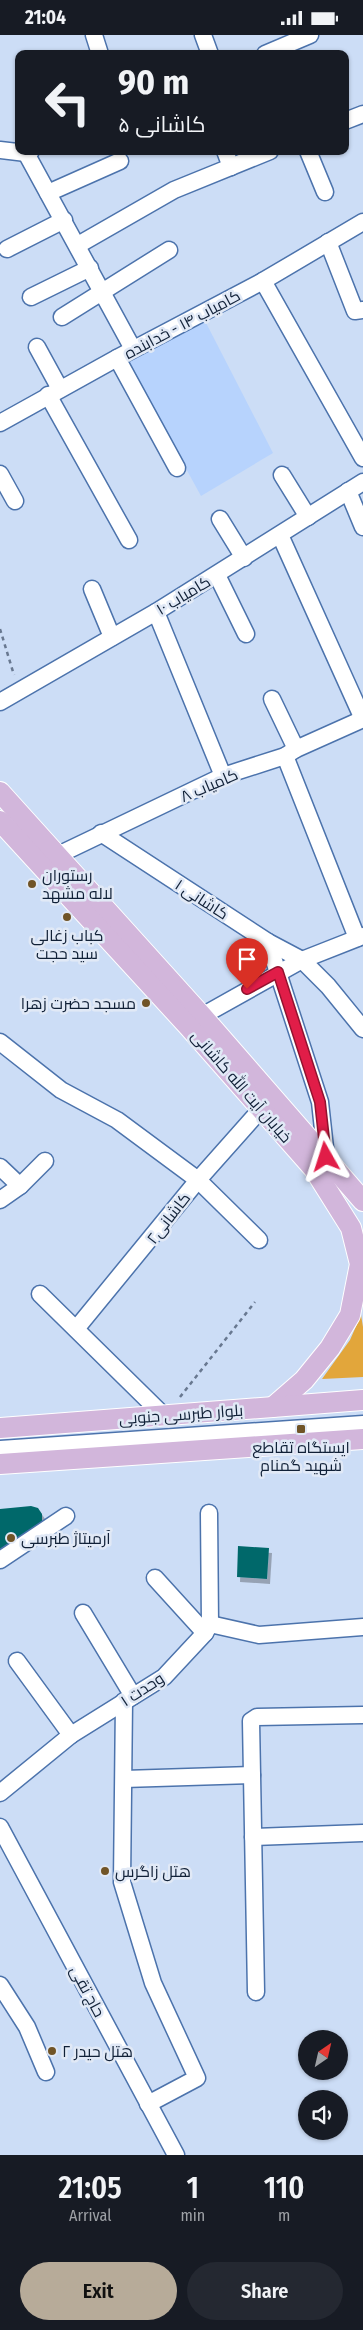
<!DOCTYPE html>
<meta charset="utf-8">
<style>
:root{--surface:#171b24;--page:#242831;--text:#f1f3f6;--muted:#9ea1a6;--accent:#b7ab99}
body{margin:0;font-family:"Fira Sans Condensed",Cairo,sans-serif;background:var(--page);color:var(--text);height:100vh;display:flex;flex-direction:column;font-size:19px;white-space:nowrap}
*{box-sizing:border-box;margin:0}
p{font-size:16px;color:var(--muted)}
.icon{flex:none;width:28px;height:28px;fill:none;stroke:currentColor;stroke-width:2;stroke-linecap:round;stroke-linejoin:round}
.map{position:relative;height:2120px;overflow:hidden}
.details{display:flex;flex-direction:column;background:var(--surface);flex:1}
.details>*{flex:none}
.hud{position:absolute;left:15px;top:15px;width:334px;height:105px;border-radius:10px;box-shadow:0 1px 4px #0004;background:#171b24;color:var(--text);overflow:hidden}
.needle{width:32px;rotate:34deg}
.fabs{position:absolute;left:298px;top:1995px;display:grid;gap:10px}
.fabs a{display:grid;place-items:center;width:50px;height:50px;border-radius:50%;background:var(--surface);box-shadow:0 1px 4px #0004;font-size:25px}
.pin{position:absolute;display:grid;place-items:center;width:42px;height:42px;color:#fff;margin:-51px -21px;border-radius:50% 50% 50% 0;rotate:-45deg;box-shadow:0 0 5px #0007}
.pin .icon{rotate:45deg}
.me{position:absolute;width:55px;margin:-28px;rotate:354deg;stroke-linejoin:round;filter:drop-shadow(0 0 4px #0008)}
.turn{display:flex;align-items:center;gap:18px;height:105px;padding:0 20px;font-size:22px}
.turn .icon{width:65px;height:65px;stroke-width:2.5}
.turn b{display:block;font-size:35px;line-height:42px}
.eta{display:flex;justify-content:space-evenly;align-items:center;height:85px;text-align:center}
.eta b{font-size:30px;font-weight:600;line-height:35px}
.action{display:flex;gap:10px;margin-top:auto;padding:10px 20px}
.action a{flex:1;height:58px;border-radius:30px;background:var(--accent);color:#111;font-size:20px;font-weight:600;line-height:58px;text-align:center}
.action a+a{background:var(--page);color:var(--text)}
.status{display:flex;justify-content:space-between;align-items:center;height:35px;padding:0 25px;background:var(--surface);direction:ltr}
.status svg{height:14px;fill:currentColor}
.map>svg:first-child{display:block}
.built{fill:#b7d3fd}
.green{fill:#e2a63b}
.building{fill:#02686b;filter:url(#shadow)}
.lines{fill:none;stroke-linecap:round;stroke-linejoin:round}
.minor-casing{stroke:#4c73ac;stroke-width:19}
.major-casing{stroke:#fff;stroke-width:22}
.path{stroke:#687890;stroke-width:2.5;stroke-dasharray:4 4;stroke-linecap:butt}
.minor{stroke:#fff;stroke-width:16}
.major{stroke:#d2b6db;stroke-width:20}
.route-casing{stroke:#92132f;stroke-width:12}
.route{stroke:#e11d48;stroke-width:9}
.poi-dot{fill:#705427;stroke:#e1e9f6;stroke-width:2}
.labels{text-anchor:middle;stroke-width:5;stroke-linejoin:round;paint-order:stroke}
.street-label{font-size:16px;fill:#102037;stroke:#e1e9f6}
.poi-label{font-size:16px;fill:#102037;stroke:#e1e9f6;text-anchor:start}
</style>
<div class="status"><b>21:04</b><svg viewBox="0 0 49 12"><path d="M0 12V9h3v3zM5 12V6h3v6zM10 12V3h3v9zM15 12V0h3v12zM26 1h20v11H26zM47 4h2v5h-2z"/></svg></div>
<div class="map">
<svg width="363" height="2120" viewBox="0 0 363 2120">
<defs>
<filter id="shadow"><feDropShadow dx="3" dy="5" stdDeviation="0" flood-color="#0004"/></filter>
</defs>
<rect width="100%" height="100%" fill="#ccddf6"/>
<!-- built -->
<path class="built" d="M203 282 273 418 201 461 126 324Z"/>
<!-- green -->
<path class="green" d="M361 1280 363 1292V1342L322 1344 350 1305Z"/>
<!-- building -->
<g class="building">
<path d="M31 1471 38 1473 42 1479V1488L0 1518V1474Z"/>
<path d="M238 1511 269 1513 267 1544 237 1542Z"/>
</g>
<g class="lines">
<!-- minor casing -->
<g class="minor-casing">
<g id="minor">
<path d="M94 0 100 19"/>
<path d="M203 0 210 19"/>
<path d="M265 19 310 0"/>
<path d="M345 86 363 79"/>
<path d="M0 115 26 118 31 116"/>
<path d="M225 116 231 132"/>
<path d="M308 116 325 157"/>
<path d="M26 118 133 314"/>
<path d="M48 158 120 126"/>
<path d="M328 207 355 276 363 275"/>
<path d="M78 210 174 155 270 116"/>
<path d="M7 214 64 185"/>
<path d="M263 246 363 423"/>
<path d="M31 262 90 233"/>
<path d="M62 282 169 215"/>
<path d="M37 312 60 354"/>
<path d="M117 323 177 433"/>
<path d="M48 360 129 505"/>
<path d="M0 388 117 323 263 246 363 187"/>
<path d="M0 439 15 466"/>
<path d="M282 440 308 482"/>
<path d="M348 456 363 492"/>
<path d="M220 484 244 523"/>
<path d="M280 500 363 684"/>
<path d="M217 540 246 599"/>
<path d="M92 554 112 602"/>
<path d="M156 577 223 741"/>
<path d="M272 664 296 714"/>
<path d="M0 667 156 577 363 447"/>
<path d="M285 721 357 903"/>
<path d="M101 798 268 907 302 925 328 951 363 994"/>
<path d="M56 821 223 741 285 721 296 714 363 684"/>
<path d="M268 907 320 1067 326 1122"/>
<path d="M202 981 302 925 363 901"/>
<path d="M0 1007 61 1055 117 1085 198 1145 259 1205"/>
<path d="M0 1132 20 1151"/>
<path d="M0 1165 20 1151 45 1126"/>
<path d="M40 1259 163 1380"/>
<path d="M76 1294 198 1145 261 1074"/>
<path d="M0 1414 363 1389"/>
<path d="M0 1525 66 1481"/>
<path d="M155 1543 205 1598"/>
<path d="M83 1578 133 1661"/>
<path d="M210 1589 259 1600 363 1592"/>
<path d="M17 1626 71 1700"/>
<path d="M124 1666 122 1847 153 1948 197 2043 148 2069"/>
<path d="M124 1744 252 1740"/>
<path d="M0 1758 71 1700 164 1642 205 1598 210 1589 209 1478"/>
<path d="M0 1792 176 2120"/>
<path d="M253 1802 363 1798"/>
<path d="M0 1950 27 1992 46 2037"/>
<path d="M256 1957 251 1686 257 1682 363 1680"/>
</g>
</g>
<!-- major casing -->
<g class="major-casing">
<g id="major">
<path d="M0 757 202 981 363 1166"/>
<path d="M0 786 189 992 314 1134 351 1193 360 1229 350 1280 330 1313 304 1345 273 1372"/>
<path d="M0 1393 363 1365"/>
<path d="M0 1429 363 1404"/>
</g>
</g>
<!-- path -->
<g class="path">
<path d="M0 594 14 640"/>
<path d="M180 1362 255 1267"/>
</g>
<!-- minor -->
<use href="#minor" class="minor"/>
<!-- major -->
<use href="#major" class="major"/>
</g>
<g class="lines">
<!-- route casing -->
<g class="route-casing">
<path id="route" d="M247 954 278 937 320 1067 326 1122"/>
</g>
<!-- route -->
<use href="#route" class="route"/>
</g>
<!-- markers -->
<g class="poi-dot">
<circle cx="32" cy="849" r="5"/>
<circle cx="67" cy="882" r="5"/>
<circle cx="146" cy="968" r="5"/>
<rect x="296" y="1389" width="10" height="10" rx="2.5"/>
<circle cx="11" cy="1503" r="5"/>
<circle cx="105" cy="1836" r="5"/>
<circle cx="52" cy="2016" r="5"/>
</g>
<g class="labels">
<!-- street labels -->
<g class="street-label">
<text transform="translate(182 289) rotate(-28)" y="6">کامیاب ۱۴ - خدابنده</text>
<text transform="translate(183 560) rotate(-31)" y="6">کامیاب ۱۰</text>
<text transform="translate(209 750) rotate(-23)" y="6">کامیاب ۸</text>
<text transform="translate(202 864) rotate(33)" y="6">کاشانی ۱</text>
<text transform="translate(242 1051) rotate(49)" y="6">خیابان آیت الله کاشانی</text>
<text transform="translate(168 1183) rotate(-52)" y="6">کاشانی۲</text>
<text transform="translate(181 1379) rotate(-4)" y="6">بلوار طبرسی جنوبی</text>
<text transform="translate(142 1654) rotate(-33)" y="6">وحدت ۱</text>
<text transform="translate(88 1956) rotate(62)" y="6">حاج تقی</text>
</g>
<!-- poi labels -->
<g class="poi-label">
<text x="42" y="846">رستوران<tspan x="42" dy="18">لاله مشهد</tspan></text>
<text x="67" y="906" text-anchor="middle">کباب زغالی<tspan x="67" dy="18">سید حجت</tspan></text>
<text x="136" y="974" text-anchor="end">مسجد حضرت زهرا</text>
<text x="301" y="1418" text-anchor="middle">ایستگاه تقاطع<tspan x="301" dy="18">شهید گمنام</tspan></text>
<text x="21" y="1509">آرمیتاژ طبرسی</text>
<text x="115" y="1842">هتل زاگرس</text>
<text x="62" y="2022">هتل حیدر ۲</text>
</g>
</g>
</svg>
<div class="fabs">
<a><svg class="needle" viewBox="-14 -14 28 28"><path d="M0-13l5 13h-10z" fill="#e53935"/><path d="M0 13l5-13h-10z" fill="#9ea1a6"/></svg></a>
<a><svg class="icon" aria-label="sound" viewBox="0 0 24 24"><path d="M4 9h4l5-4v14l-5-4H4zM17 9q2 3 0 6"/></svg></a>
</div>
<div class="pin" style="left:247px;top:954px;background:#d93025"><svg class="icon" aria-label="arrive" viewBox="0 0 24 24"><path d="M6 21V4h12l-3 4 3 4H6"/></svg></div>
<svg class="me" style="left:326px;top:1122px" viewBox="-20 -20 40 40"><path d="M0-17L14 15 0 8-14 15z" fill="#e11d48" stroke="#fff" stroke-width="4"/></svg>
<div class="hud">
<div class="turn"><svg class="icon" aria-label="left" viewBox="0 0 24 24"><path d="M17 20v-9H6M10 6l-5 5 5 5"/></svg><div><b>90 m</b>کاشانی ۵</div></div>
</div>
</div>
<section class="details">
<div class="eta">
<div><b>21:05</b><p>Arrival</p></div>
<div><b>1</b><p>min</p></div>
<div><b>110</b><p>m</p></div>
</div>
<div class="action"><a>Exit</a><a>Share</a></div>
</section>
